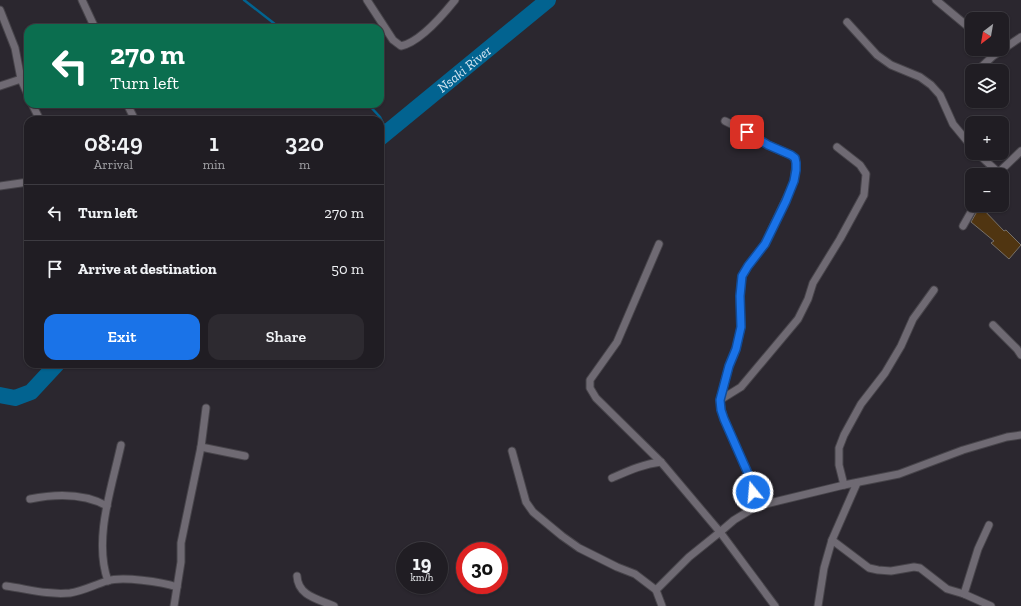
<!DOCTYPE html>
<meta charset="utf-8">
<style>
:root{--surface:#201d23;--page:#2d2a30;--text:#f1f3f6;--muted:#a2a2a6;--line:#3d3b41;--accent:#1a73e8}
body{margin:0;font-family:"Zilla Slab",serif;background:var(--page);color:var(--text);height:100vh;display:flex;flex-direction:column;font-size:15px;white-space:nowrap}
*{box-sizing:border-box;margin:0}
p{font-size:13px;color:var(--muted)}
.icon{flex:none;width:22px;height:22px;fill:none;stroke:currentColor;stroke-width:2;stroke-linecap:round;stroke-linejoin:round}
.map{position:relative;flex:1;overflow:hidden}
.drawer{position:absolute;left:24px;top:116px;width:360px;height:252px;display:flex;flex-direction:column;background:var(--surface);border-radius:12px;box-shadow:0 1px 3px #0004,0 0 0 1px var(--line)}
.drawer>*{flex:none}
.banner{position:absolute;left:24px;top:24px;width:360px;height:84px;border-radius:12px;box-shadow:0 1px 3px #0004,0 0 0 1px var(--line);background:#0b6e4f;color:#fff;overflow:hidden}
.needle{width:26px;rotate:211deg}
.buttons{position:absolute;left:965px;top:12px;display:grid;gap:8px}
.buttons a{display:grid;place-items:center;width:44px;height:44px;border-radius:8px;background:var(--surface);box-shadow:0 1px 3px #0004,0 0 0 1px var(--line);font-size:20px}
.speed{position:absolute;left:396px;top:542px;display:flex;gap:8px;font-size:20px;font-weight:700;text-align:center}
.speed>*{display:grid;place-content:center;width:52px;height:52px;border-radius:50%;background:var(--surface);box-shadow:0 1px 3px #0004,0 0 0 1px var(--line);line-height:1}
.speed small{font-size:10px;font-weight:400}
.speed .limit{border:6px solid #d22;background:#fff;color:#111}
.pin{position:absolute;display:grid;place-items:center;width:34px;height:34px;color:#fff;margin:-17px;border-radius:8px;box-shadow:0 2px 6px #0006}
.me{position:absolute;width:44px;margin:-22px;rotate:343deg;stroke-linejoin:round;filter:drop-shadow(0 0 3px #0008)}
.turn{display:flex;align-items:center;gap:14px;height:84px;padding:0 20px;font-size:18px}
.turn .icon{width:52px;height:52px;stroke-width:2.5}
.turn b{display:block;font-size:28px;line-height:34px}
.eta{display:flex;justify-content:space-evenly;align-items:center;height:68px;text-align:center}
.eta b{font-size:24px;font-weight:600;line-height:28px}
.primary-button{display:flex;gap:8px;margin-top:auto;padding:8px 20px}
.primary-button a{flex:1;height:46px;border-radius:12px;background:var(--accent);color:#fff;font-size:16px;font-weight:600;line-height:46px;text-align:center}
.primary-button a+a{background:var(--page);color:var(--text)}
ul{padding:0;list-style:none}
li{display:flex;align-items:center;gap:12px;height:56px;padding:0 20px;border-top:1px solid var(--line)}
li div{flex:1}
li b{display:block;font-size:15px}
li em{font-style:normal}
.map>svg:first-child{display:block}
.lines{fill:none;stroke-linecap:round;stroke-linejoin:round}
.stream{stroke:#026390;stroke-width:2.5}
.river{stroke:#026390;stroke-width:16}
.building{fill:#503511;stroke:#777068}
.street-casing{stroke:#47444a;stroke-width:9}
.street{stroke:#6f6a73;stroke-width:7}
.route-casing{stroke:#114b97;stroke-width:10}
.route{stroke:#1a73e8;stroke-width:7}
.labels{text-anchor:middle;stroke-width:3;stroke-linejoin:round;paint-order:stroke}
.water-label{font-size:14px;font-style:italic;fill:#d2e5f2;stroke:#131114}
</style>
<div class="map">
<svg width="1021" height="606" viewBox="0 0 1021 606">
<rect width="100%" height="100%" fill="#2b272f"/>
<g class="lines">
<!-- stream -->
<g class="stream">
<path d="M244 0 280 28"/>
<path d="M368 104 380 117 387 131"/>
</g>
<!-- river -->
<g class="river">
<path id="s1" d="M380 138 548 0"/>
<path d="M0 395 15 398 31 392 57 364"/>
</g>
</g>
<!-- building -->
<path class="building" d="M980 206 1004 231 1006 230 1021 245 1009 259 991 243 994 241 971 222Z"/>
<g class="lines">
<!-- street casing -->
<g class="street-casing">
<g id="street">
<path d="M82 0 95 28"/>
<path d="M367 0 393 40 401 46C420 42 443 15 455 0"/>
<path d="M936 0 972 30"/>
<path d="M0 10 15 48 21 79 28 95"/>
<path d="M847 22 877 55 891 65 920 77 931 85 940 95 953 124 972 147"/>
<path d="M978 70 993 56 1021 37"/>
<path d="M0 86 21 79"/>
<path d="M32 104 40 120"/>
<path d="M127 104 135 120"/>
<path d="M725 121 747 132 768 145 791 155 795 158 796 163 794 181 789 193 765 244 748 266 742 276 740 296 741 327 736 349 729 366 720 400 721 409 724 419 750 478 757 506"/>
<path d="M977 153 998 172"/>
<path d="M996 175 1021 151"/>
<path d="M0 186 28 182"/>
<path d="M963 226 975 205"/>
<path d="M659 244 617 342 590 380V388L596 398 661 462 720 532 775 606"/>
<path d="M993 325 1017 349 1021 355"/>
<path d="M720 400 741 387 798 319 808 299 813 283 840 239 864 195 866 174 860 165 837 147"/>
<path d="M201 447 245 456"/>
<path d="M512 451 526 502 533 512 562 536 579 548 617 567 635 574 656 590 662 606"/>
<path d="M612 478C628 471 643 464 661 462"/>
<path d="M844 485 839 465V448L844 435 861 404 885 373 901 346 913 319 934 290"/>
<path d="M30 499C55 494 84 493 107 506"/>
<path d="M832 540 869 568 878 570 891 571 914 567 920 568 947 589 964 594 991 606"/>
<path d="M297 576C298 596 318 599 334 606"/>
<path d="M108 581C93 539 112 487 121 445"/>
<path d="M6 586C28 589 47 595 70 593 83 591 94 585 107 581 122 576 162 582 177 587"/>
<path d="M656 590 689 557 720 532 734 520 757 506 844 485 899 474 963 450 1007 437 1021 435"/>
<path d="M964 594 978 549 989 525"/>
<path d="M174 606 181 562V543L201 447 206 408"/>
<path d="M818 606 824 568 832 540 857 483"/>
</g>
</g>
<!-- street -->
<use href="#street" class="street"/>
</g>
<g class="lines">
<!-- route casing -->
<g class="route-casing">
<path id="route" d="M747 132 768 145 791 155 795 158 796 163V170L794 181 786 201 765 244 748 266 742 276 740 296 741 327 736 349 729 366 720 400 721 410 724 419 750 478 753 492"/>
</g>
<!-- route -->
<use href="#route" class="route"/>
</g>
<g class="labels">
<!-- water labels -->
<g class="water-label">
<text dy="5" stroke="none"><textPath href="#s1" startOffset="109">Nsaki River</textPath></text>
</g>
</g>
</svg>
<div class="buttons">
<a><svg class="needle" viewBox="-14 -14 28 28"><path d="M0-13l5 13h-10z" fill="#e53935"/><path d="M0 13l5-13h-10z" fill="#a2a2a6"/></svg></a>
<a><svg class="icon" aria-label="layers" viewBox="0 0 24 24"><path d="M12 4l9 5-9 5-9-5zM3 14l9 5 9-5"/></svg></a>
<a>+</a>
<a>−</a>
</div>
<div class="speed"><div>19<small>km/h</small></div><div class="limit">30</div></div>
<div class="pin" style="left:747px;top:132px;background:#d93025"><svg class="icon" aria-label="arrive" viewBox="0 0 24 24"><path d="M6 21V4h12l-3 4 3 4H6"/></svg></div>
<svg class="me" style="left:753px;top:492px" viewBox="-20 -20 40 40"><circle r="17" fill="#1a73e8" stroke="#fff" stroke-width="3"/><path d="M0-11L8 9 0 5-8 9z" fill="#fff"/></svg>
<div class="banner">
<div class="turn"><svg class="icon" aria-label="left" viewBox="0 0 24 24"><path d="M17 20v-9H6M10 6l-5 5 5 5"/></svg><div><b>270 m</b>Turn left</div></div>
</div>
<section class="drawer">
<div class="eta">
<div><b>08:49</b><p>Arrival</p></div>
<div><b>1</b><p>min</p></div>
<div><b>320</b><p>m</p></div>
</div>
<ul>
<li><svg class="icon" aria-label="left" viewBox="0 0 24 24"><path d="M17 20v-9H6M10 6l-5 5 5 5"/></svg><div><b>Turn left</b></div><em>270 m</em></li>
<li><svg class="icon" aria-label="arrive" viewBox="0 0 24 24"><path d="M6 21V4h12l-3 4 3 4H6"/></svg><div><b>Arrive at destination</b></div><em>50 m</em></li>
</ul>
<div class="primary-button"><a>Exit</a><a>Share</a></div>
</section>
</div>
